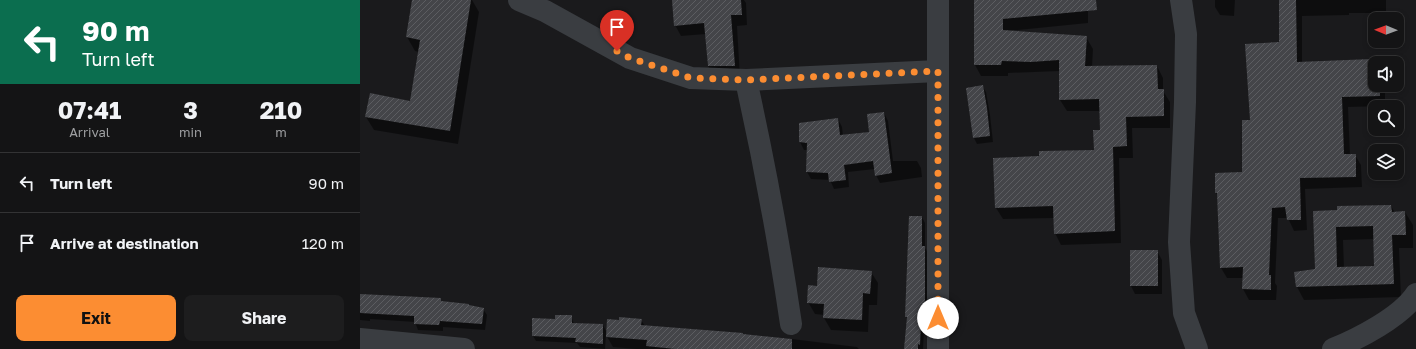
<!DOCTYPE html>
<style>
:root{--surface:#141415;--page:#1d1d1e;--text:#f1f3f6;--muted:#9d9ea0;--line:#333334;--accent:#fc8d32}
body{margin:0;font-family:"Golos Text",sans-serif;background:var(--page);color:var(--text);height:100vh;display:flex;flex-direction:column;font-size:15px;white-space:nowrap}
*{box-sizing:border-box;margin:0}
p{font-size:13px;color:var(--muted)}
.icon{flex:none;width:22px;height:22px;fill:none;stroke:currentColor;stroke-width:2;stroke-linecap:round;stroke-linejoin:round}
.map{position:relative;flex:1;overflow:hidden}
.side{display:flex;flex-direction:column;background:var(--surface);width:360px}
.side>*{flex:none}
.top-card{background:#0b6e4f;color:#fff;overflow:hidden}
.needle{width:26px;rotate:271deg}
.tools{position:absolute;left:1008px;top:12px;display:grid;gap:8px}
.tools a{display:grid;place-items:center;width:36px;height:36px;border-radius:8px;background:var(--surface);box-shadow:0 2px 6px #0003,0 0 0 1px var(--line);font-size:20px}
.pin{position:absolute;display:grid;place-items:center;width:34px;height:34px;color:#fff;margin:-41px -17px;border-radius:50% 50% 50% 0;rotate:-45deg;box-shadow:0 0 4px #0007}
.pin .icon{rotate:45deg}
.me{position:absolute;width:44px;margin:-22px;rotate:0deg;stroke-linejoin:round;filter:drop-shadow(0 0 3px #0008)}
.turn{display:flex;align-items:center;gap:14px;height:84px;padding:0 16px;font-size:18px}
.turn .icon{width:52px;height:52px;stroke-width:2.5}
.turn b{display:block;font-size:28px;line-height:34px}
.eta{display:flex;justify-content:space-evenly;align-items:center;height:68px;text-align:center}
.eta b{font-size:24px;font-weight:700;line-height:28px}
.primary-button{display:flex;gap:8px;margin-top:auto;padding:8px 16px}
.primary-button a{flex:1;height:46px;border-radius:8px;background:var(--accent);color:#111;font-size:16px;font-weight:700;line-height:46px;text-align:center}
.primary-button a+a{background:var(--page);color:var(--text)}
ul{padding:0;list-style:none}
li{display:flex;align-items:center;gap:12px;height:60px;padding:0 16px;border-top:1px solid var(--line)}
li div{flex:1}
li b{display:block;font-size:15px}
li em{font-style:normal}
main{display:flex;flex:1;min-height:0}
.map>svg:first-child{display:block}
.shadow{fill:#0007;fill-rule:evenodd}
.building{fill:url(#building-hatch);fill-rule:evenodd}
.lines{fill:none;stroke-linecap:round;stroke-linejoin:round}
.minor{stroke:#3a3d41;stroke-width:22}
.route{stroke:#fc8d32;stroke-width:7;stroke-dasharray:0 12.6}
</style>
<main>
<section class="side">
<div class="top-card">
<div class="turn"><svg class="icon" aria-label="left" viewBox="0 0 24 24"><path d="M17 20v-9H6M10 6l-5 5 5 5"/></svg><div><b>90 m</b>Turn left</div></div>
</div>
<div class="eta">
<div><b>07:41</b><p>Arrival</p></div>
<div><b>3</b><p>min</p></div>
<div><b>210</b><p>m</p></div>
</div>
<ul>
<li><svg class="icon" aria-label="left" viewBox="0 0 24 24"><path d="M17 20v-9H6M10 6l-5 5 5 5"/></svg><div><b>Turn left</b></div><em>90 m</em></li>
<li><svg class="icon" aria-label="arrive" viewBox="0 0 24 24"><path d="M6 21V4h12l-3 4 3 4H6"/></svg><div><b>Arrive at destination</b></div><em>120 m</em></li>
</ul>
<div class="primary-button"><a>Exit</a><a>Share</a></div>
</section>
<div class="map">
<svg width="1056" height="349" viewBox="0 0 1056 349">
<defs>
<pattern id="building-hatch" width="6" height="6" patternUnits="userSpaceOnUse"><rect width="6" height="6" fill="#444549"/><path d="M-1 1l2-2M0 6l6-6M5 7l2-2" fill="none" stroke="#5c5d61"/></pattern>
</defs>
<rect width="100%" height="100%" fill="#1a1a1c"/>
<!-- shadow -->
<g class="shadow">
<path d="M53 0H112L119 12 98 144 14 130 6 117 51 102 59 52 55 51 47 37Z"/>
<path d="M313 0H384L386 3 387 25 377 26 380 77H355L348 66 346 34 321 36 315 25Z"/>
<path d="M615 0H728V23L648 31 726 37 733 49 732 67 797 66 803 78V91L810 102V128H772L773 158H759L761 243 701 245 695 233 694 218 643 219 636 208 680 157 735 151 741 131 740 111H707L700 100V71L648 73V76H621L615 65Z"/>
<path d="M855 0H875L874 16 860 15 855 7Z"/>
<path d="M920 0H1026V15H1036L1041 23V47L1025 46 1022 41H1037V19H1020L1021 13H989V15L942 16V63H1020H1015V85H1025V106L988 107 990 155H995L1001 165 1002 187 945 189 947 230 934 231 928 218H918L915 283 917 286 916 300H889L883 289V278H867L861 268 859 197 856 193V174L883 173 891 121 920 43Z"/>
<path d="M622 86 626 92 630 115 633 142 617 144 614 138Z"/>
<path d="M524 113 528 121 533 161H557L561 168 562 177 520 183 516 175 515 169 488 172 489 187 474 189 470 180 451 179 447 172V150H444L440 142V124L478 119 482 127 483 136 510 132Z"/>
<path d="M1031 206 1035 213 1045 212 1053 225V248H1039L1041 297 944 300 937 287 956 270 978 211ZM1015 239V267L984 268 983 240Z"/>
<path d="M562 217 565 223V248L568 253V310H565L563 349H545L548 319 546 317Z"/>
<path d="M797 251 802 260V294H775L771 286Z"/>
<path d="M511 272 518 283 517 305H509L508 332 471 330 464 318V315L455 314 448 302Z"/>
<path d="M0 296 82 302 123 309 127 315 125 330 83 327V331L58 330 55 322 10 319V321L0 320Z"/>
<path d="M211 316 214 324 243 325 247 333 260 321 281 320 285 326 424 339V338L497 347 499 349H276L253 347 246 335 245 349 220 347 217 343 176 341 173 336 196 320Z"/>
</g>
<!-- building -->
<g class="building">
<path d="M52 0H111L90 131 5 117 10 93 50 101 60 40 46 37Z"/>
<path d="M312 0H381L382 15H371L375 66H348L344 23 314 26Z"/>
<path d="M614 0H736L737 10 643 19V30L727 36 725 66 797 65 798 89H804V116L766 117 767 146 753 147 755 231 694 234 693 206 635 208 633 158 679 156V151L734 150 733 130H740L739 99 699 100V60L671 62 642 61 641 65H614Z"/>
<path d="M919 0H936L937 62 1037 58V63H1015V85H1020V96L982 97 984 154H996V177L940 178 941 220H927L925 207 912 208 909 275H911V290L882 289 883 267 860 268 857 193H855V173L882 172V120H890L885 44 919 42Z"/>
<path d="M623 85 627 108 630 136 613 138 606 88Z"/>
<path d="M524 112 532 173 515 176 513 161 484 165 486 180 469 182 468 173 446 172 447 143 439 142V123L478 118 480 135 509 132 507 114Z"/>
<path d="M1031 205 1032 212 1045 211 1046 235H1032L1034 284 936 287 934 272 955 269 953 211 977 210V206ZM1013 226 1014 266 977 267 976 227Z"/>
<path d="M549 216H562V246H565V305L562 304 560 345 558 344V349H544L547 317H545Z"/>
<rect x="770" y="250" width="28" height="36"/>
<path d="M458 267 512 271 510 294 503 293 502 320 463 318 464 304 447 303 448 285 457 286Z"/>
<path d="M0 294 81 298V301L109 304V305L124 308 122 324 80 321 79 325 54 324V316L0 313Z"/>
<path d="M195 315H212V323L243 324V344L215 342 216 338 172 336V318L195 319Z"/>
<path d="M259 317 282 319 281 325 383 333V334L432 339V349H315L286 346 287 340 246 337 247 319 259 320Z"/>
</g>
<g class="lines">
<!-- minor -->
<g class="minor">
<path d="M159 0 185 11 270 58 331 78 386 80 578 71"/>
<path d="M821 0 826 34 825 102 819 242 824 313 837 349"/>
<path d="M386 80C404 161 419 242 431 324"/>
<path d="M0 339 104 349"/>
<path d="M578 349V0"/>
<path d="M973 349C998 339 1041 317 1056 294"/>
</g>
</g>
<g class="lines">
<!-- route -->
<path class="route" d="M257 51 270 58 331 78 386 80 578 71V318"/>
</g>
</svg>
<div class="tools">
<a><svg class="needle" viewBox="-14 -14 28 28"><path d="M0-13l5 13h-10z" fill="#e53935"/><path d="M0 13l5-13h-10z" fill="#9d9ea0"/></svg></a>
<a><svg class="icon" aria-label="sound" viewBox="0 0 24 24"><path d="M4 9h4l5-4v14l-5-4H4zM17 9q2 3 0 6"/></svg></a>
<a><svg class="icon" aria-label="search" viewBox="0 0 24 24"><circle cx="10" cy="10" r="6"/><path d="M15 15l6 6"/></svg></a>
<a><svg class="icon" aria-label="layers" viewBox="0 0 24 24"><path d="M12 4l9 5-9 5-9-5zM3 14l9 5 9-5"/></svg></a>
</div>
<div class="pin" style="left:257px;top:51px;background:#d93025"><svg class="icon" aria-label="arrive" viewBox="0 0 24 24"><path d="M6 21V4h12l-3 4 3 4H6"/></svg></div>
<svg class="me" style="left:578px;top:318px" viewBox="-20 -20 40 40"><circle r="19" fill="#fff"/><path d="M0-13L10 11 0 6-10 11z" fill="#fc8d32"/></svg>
</div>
</main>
